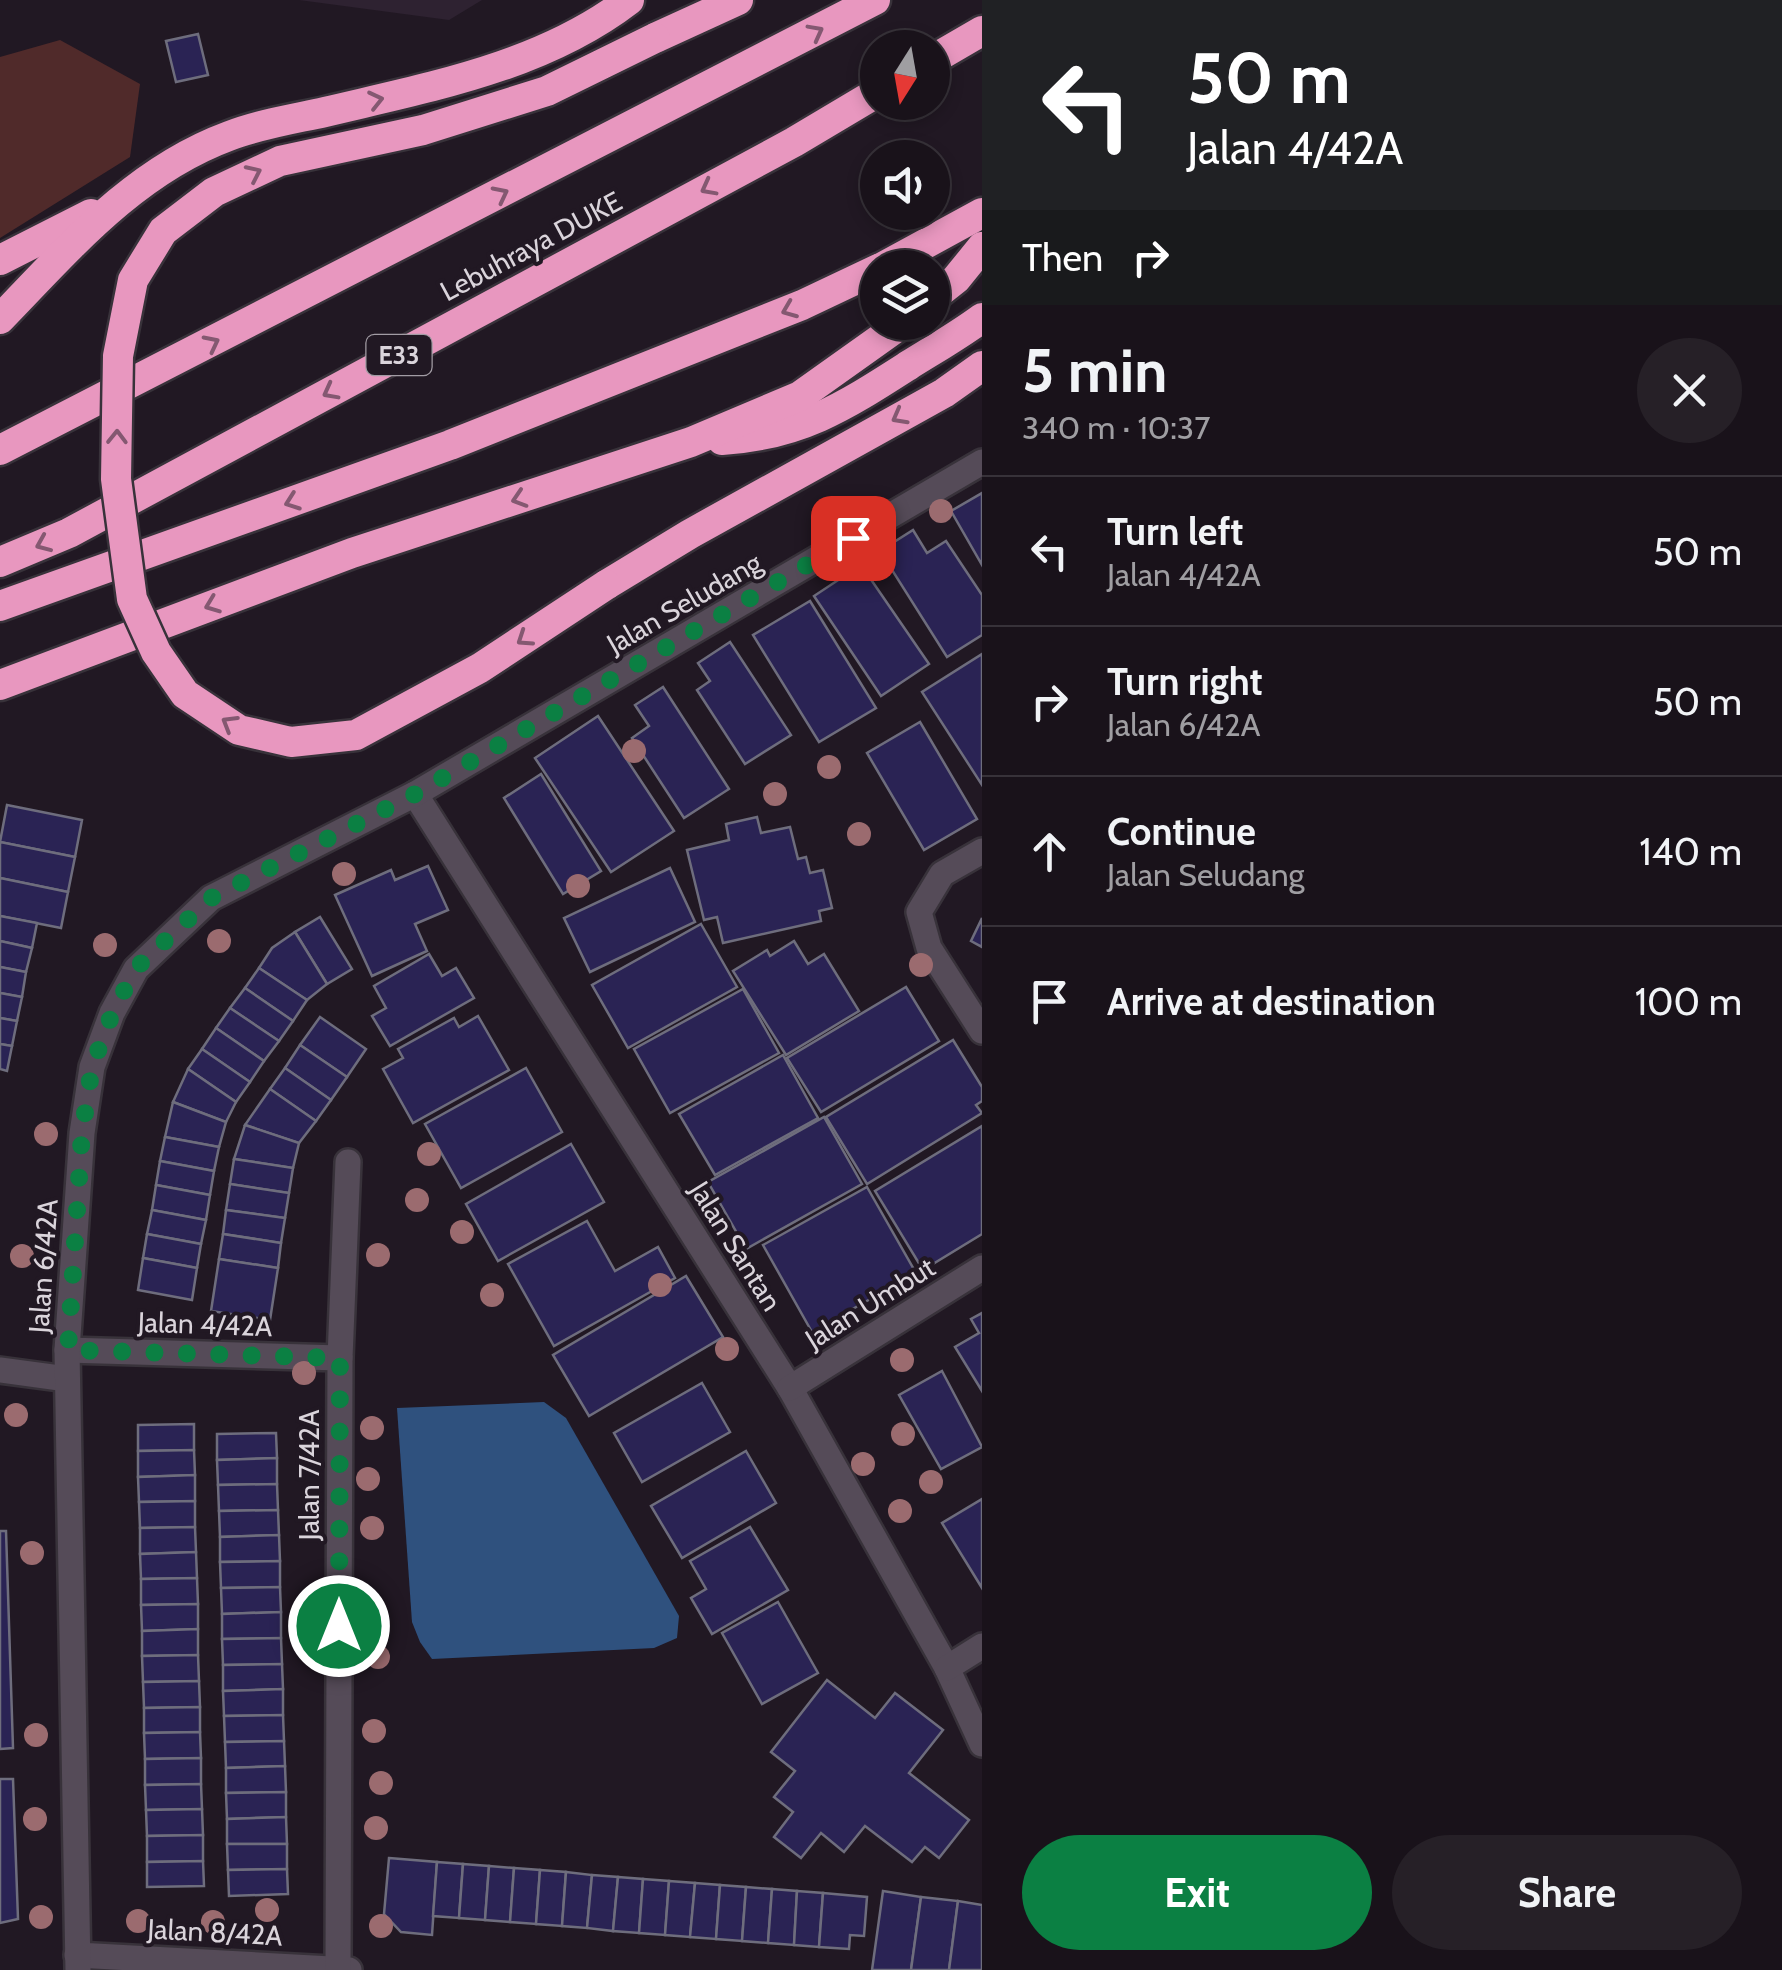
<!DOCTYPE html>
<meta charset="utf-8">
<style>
:root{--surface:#19121a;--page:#262027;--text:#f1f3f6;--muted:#9f9ea2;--line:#373239;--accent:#0b8043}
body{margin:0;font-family:Cabin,sans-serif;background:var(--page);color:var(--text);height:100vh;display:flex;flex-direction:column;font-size:38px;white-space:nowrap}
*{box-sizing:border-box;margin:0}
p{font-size:32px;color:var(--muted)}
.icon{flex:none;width:55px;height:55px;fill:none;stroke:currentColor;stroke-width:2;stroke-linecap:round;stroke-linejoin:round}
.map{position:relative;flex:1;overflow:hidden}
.sheet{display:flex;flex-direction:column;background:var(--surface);width:800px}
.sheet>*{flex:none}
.hud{background:#202124;color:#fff;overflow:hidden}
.needle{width:65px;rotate:191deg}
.fabs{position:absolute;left:860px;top:30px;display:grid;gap:20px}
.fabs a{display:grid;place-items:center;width:90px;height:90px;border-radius:50%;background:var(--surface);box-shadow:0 5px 15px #0003,0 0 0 2px var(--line);font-size:50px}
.pin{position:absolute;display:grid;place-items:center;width:85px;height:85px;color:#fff;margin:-42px;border-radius:20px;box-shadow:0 5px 15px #0006}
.me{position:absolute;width:110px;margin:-55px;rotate:0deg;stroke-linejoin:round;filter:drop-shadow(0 0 8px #0008)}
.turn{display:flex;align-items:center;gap:35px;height:210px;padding:0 40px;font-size:45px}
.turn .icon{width:130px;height:130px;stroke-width:2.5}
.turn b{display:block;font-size:70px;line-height:85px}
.then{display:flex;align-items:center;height:95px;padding:0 40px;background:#0003;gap:20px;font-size:38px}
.round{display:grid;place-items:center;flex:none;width:105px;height:105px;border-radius:52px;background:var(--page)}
.head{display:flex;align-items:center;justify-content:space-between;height:170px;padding:0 40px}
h1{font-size:60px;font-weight:700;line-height:75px}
.action{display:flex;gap:20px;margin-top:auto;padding:20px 40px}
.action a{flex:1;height:115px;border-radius:60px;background:var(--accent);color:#fff;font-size:40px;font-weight:700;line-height:115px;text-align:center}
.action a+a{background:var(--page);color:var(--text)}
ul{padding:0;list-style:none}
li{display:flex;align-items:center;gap:30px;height:150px;padding:0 40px;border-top:2px solid var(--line)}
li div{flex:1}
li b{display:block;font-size:38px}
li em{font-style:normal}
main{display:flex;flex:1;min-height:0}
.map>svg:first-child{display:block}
.built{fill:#2e2231}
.green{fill:#502a2a}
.water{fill:#2f517e}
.building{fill:#2a2354;stroke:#6e6d7d;stroke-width:2.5}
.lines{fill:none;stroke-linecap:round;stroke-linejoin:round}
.minor-casing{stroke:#38323a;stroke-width:30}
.highway-casing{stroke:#38323a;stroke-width:35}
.minor{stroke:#554b58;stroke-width:25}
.highway{stroke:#e897bf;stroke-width:30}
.highway-bridge-casing{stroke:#38323a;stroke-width:35;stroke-linecap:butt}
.highway-bridge{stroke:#e897bf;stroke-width:30}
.tree{fill:#9b6b6f}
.oneway{stroke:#845871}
.route{stroke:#0b8043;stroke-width:18;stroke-dasharray:0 32.4}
.labels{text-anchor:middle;stroke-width:8;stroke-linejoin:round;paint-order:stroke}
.shield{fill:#211823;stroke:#a29ca4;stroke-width:2.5}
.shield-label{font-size:25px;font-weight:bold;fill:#dad4db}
.street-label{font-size:28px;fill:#dad4db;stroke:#211823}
</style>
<main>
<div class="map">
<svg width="982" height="1970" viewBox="0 0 982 1970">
<rect width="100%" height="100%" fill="#211823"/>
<!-- built -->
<path class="built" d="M299 0H482L449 20Z"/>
<!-- green -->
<path class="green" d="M60 40 140 84 130 157 0 238V57Z"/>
<!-- water -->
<path class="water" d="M544 1402 566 1418 679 1616 677 1638 654 1648 432 1659 420 1642 412 1622 397 1408Z"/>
<!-- building -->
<g class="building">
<path d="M198 34 208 75 176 82 166 41Z"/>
<path d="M982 493V565L951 511Z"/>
<path d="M913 530 927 553 946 541 982 595V635L947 657 880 551Z"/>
<path d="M861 565 929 664 881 696 814 596Z"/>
<path d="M810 601 876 708 819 742 753 635Z"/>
<path d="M730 642 791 735 745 764 697 690 710 681 698 663Z"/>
<path d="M982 654V785L922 692Z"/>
<path d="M663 687 729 789 684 818 632 738 649 726 635 705Z"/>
<path d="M598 716 674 831 611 872 535 758Z"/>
<path d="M920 722 977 819 924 850 867 753Z"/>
<path d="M541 774 601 871 563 894 504 798Z"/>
<path d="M7 805 82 820 75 857 0 842Z"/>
<path d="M757 817 761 833 790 827 798 859 806 857 810 873 823 870 832 908 819 911 821 921 723 943 717 917 704 920 687 850 729 840 726 824Z"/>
<path d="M0 842 75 857 68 892 0 878Z"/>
<path d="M428 866 448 910 415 924 427 951 372 976 335 895 391 870 395 880Z"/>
<path d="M670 868 695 922 590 972 564 918Z"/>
<path d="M0 878 68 892 61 928 0 916Z"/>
<path d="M0 916 37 923 32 948 0 941Z"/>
<path d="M320 917 352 969 327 984 295 932Z"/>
<path d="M982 918V947L971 941Z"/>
<path d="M701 924 737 987 628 1048 592 985Z"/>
<path d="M295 932 327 984 307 1000 259 968 272 948Z"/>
<path d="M0 941 32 948 26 972 0 967Z"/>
<path d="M794 941 808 964 824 954 859 1011 786 1055 733 971 767 950 770 956Z"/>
<path d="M429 954 442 976 456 968 474 998 390 1046 372 1016 386 1008 374 986Z"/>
<path d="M0 967 26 972 22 997 0 993Z"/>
<path d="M259 968 307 1000 293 1021 245 988Z"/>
<path d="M906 987 939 1041 821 1112 787 1058Z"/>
<path d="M245 988 293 1021 279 1041 230 1008Z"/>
<path d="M743 989 779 1053 670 1113 634 1049Z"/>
<path d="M0 993 22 997 17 1021 0 1018Z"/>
<path d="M230 1008 279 1041 264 1061 216 1028Z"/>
<path d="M478 1016 509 1070 413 1123 383 1069 403 1058 398 1049 454 1018 459 1027Z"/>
<path d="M320 1017 366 1049 347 1077 300 1045Z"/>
<path d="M0 1018 17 1021 12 1046 0 1044Z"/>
<path d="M216 1028 264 1061 250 1082 202 1049Z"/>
<path d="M953 1040 982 1087V1101L976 1105 982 1113 867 1184 826 1117Z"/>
<path d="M0 1044 12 1046 7 1071 0 1069Z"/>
<path d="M300 1045 347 1077 331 1100 285 1068Z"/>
<path d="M202 1049 250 1082 236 1102 188 1069Z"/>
<path d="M783 1055 818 1118 715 1175 679 1114Z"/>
<path d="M285 1068 331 1100 316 1121 270 1089Z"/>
<path d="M526 1068 562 1132 461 1188 425 1124Z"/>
<path d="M188 1069 236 1102 226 1122 173 1102Z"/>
<path d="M270 1089 316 1121 299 1143 245 1125Z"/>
<path d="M173 1102 226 1122 219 1147 165 1137Z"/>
<path d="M824 1117 862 1184 746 1249 708 1182Z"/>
<path d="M245 1125 299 1143 293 1168 234 1159Z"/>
<path d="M982 1126V1234L923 1270 875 1191Z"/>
<path d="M165 1137 219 1147 214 1171 160 1161Z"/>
<path d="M571 1144 604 1202 498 1261 466 1204Z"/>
<path d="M234 1159 293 1168 289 1193 230 1184Z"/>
<path d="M160 1161 214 1171 210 1195 156 1185Z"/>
<path d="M230 1184 289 1193 285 1218 226 1210Z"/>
<path d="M156 1185 210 1195 206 1220 152 1210Z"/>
<path d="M867 1187 916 1273 812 1332 763 1245Z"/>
<path d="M152 1210 206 1220 201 1244 147 1234Z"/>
<path d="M226 1210 285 1218 281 1243 223 1234Z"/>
<path d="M587 1221 615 1271 658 1247 675 1278 554 1346 508 1264Z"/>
<path d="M147 1234 201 1244 197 1268 143 1258Z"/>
<path d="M223 1234 281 1243 278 1268 219 1259Z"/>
<path d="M143 1258 197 1268 192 1300 138 1290Z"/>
<path d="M219 1259 278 1268 270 1320 211 1311Z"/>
<path d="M686 1276 723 1337 589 1416 553 1355Z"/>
<path d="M982 1313V1391L955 1347 979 1333 971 1319Z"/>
<path d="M942 1371 982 1447 941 1469 899 1395Z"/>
<path d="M702 1383 730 1432 642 1482 614 1433Z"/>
<path d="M194 1424V1450L138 1451V1425Z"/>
<path d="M276 1433 277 1458 217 1460V1434Z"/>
<path d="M194 1450 195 1475 138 1477V1451Z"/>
<path d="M746 1451 776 1503 682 1558 651 1506Z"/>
<path d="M277 1458V1484L218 1485 217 1460Z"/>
<path d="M195 1475V1501L139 1502 138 1477Z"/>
<path d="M277 1484 278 1510 219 1511 218 1485Z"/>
<path d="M982 1499V1588L942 1523Z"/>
<path d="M195 1501V1527L140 1528 139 1502Z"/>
<path d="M278 1510 279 1535 220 1537 219 1511Z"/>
<path d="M195 1527 196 1552 140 1554V1528Z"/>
<path d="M750 1527 788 1590 712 1634 691 1598 706 1589 690 1561Z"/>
<path d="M0 1531H6L13 1748 0 1749Z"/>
<path d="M279 1535 280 1561 220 1562V1537Z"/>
<path d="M196 1552 197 1578 141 1579 140 1554Z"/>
<path d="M280 1561V1587L221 1588 220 1562Z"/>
<path d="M197 1578 198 1604 141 1605V1579Z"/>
<path d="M280 1587 281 1612 222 1614 221 1588Z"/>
<path d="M778 1602 818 1673 762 1704 722 1633Z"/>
<path d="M198 1604V1629L142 1631 141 1605Z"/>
<path d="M281 1612V1638L222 1639V1614Z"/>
<path d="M198 1629V1655L142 1656V1631Z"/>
<path d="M281 1638 282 1664 223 1665 222 1639Z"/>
<path d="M198 1655 199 1681 143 1682 142 1656Z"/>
<path d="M282 1664 283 1689 223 1691V1665Z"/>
<path d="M827 1680 875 1718 895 1693 943 1730 909 1773 969 1820 939 1858 925 1847 912 1862 865 1826 844 1852 821 1833 801 1858 774 1837 793 1812 774 1797 795 1771 771 1752Z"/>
<path d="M199 1681 200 1707 144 1708 143 1682Z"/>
<path d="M283 1689V1715L224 1716 223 1691Z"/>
<path d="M200 1707V1732L144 1733V1708Z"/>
<path d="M283 1715 284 1741 225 1742 224 1716Z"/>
<path d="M200 1732 201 1758 145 1759 144 1733Z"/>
<path d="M284 1741 285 1766 226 1768 225 1742Z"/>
<path d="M201 1758V1784L145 1785V1759Z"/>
<path d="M285 1766 286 1792 226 1793V1768Z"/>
<path d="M0 1779H13L18 1919 0 1923Z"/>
<path d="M201 1784 202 1809 146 1810 145 1785Z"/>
<path d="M286 1792V1817L227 1819 226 1793Z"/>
<path d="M202 1809 203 1835 147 1836 146 1810Z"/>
<path d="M286 1817 287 1844H227V1819Z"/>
<path d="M203 1835V1861L147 1862V1836Z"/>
<path d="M227 1844H287V1869L228 1870Z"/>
<path d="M389 1858 437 1862 432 1935 401 1932 384 1914Z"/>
<path d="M203 1861 204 1886 147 1887V1862Z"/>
<path d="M437 1862 463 1864 459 1918 433 1916Z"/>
<path d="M463 1864 489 1866 485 1920 459 1918Z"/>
<path d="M489 1866 514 1868 510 1922 485 1920Z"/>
<path d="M514 1868 540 1870 536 1924 510 1922Z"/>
<path d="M287 1869 288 1894 229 1896 228 1870Z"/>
<path d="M540 1870 566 1872 562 1926 536 1924Z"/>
<path d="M566 1872 592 1875 587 1928 562 1926Z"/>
<path d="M592 1875 618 1877 613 1931 587 1928Z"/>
<path d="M618 1877 643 1879 639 1933 613 1931Z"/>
<path d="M643 1879 669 1881 665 1935 639 1933Z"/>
<path d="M669 1881 695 1883 690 1937 665 1935Z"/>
<path d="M695 1883 720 1885 716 1939 690 1937Z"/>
<path d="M720 1885 746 1887 742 1941 716 1939Z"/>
<path d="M746 1887 772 1889 768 1943 742 1941Z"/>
<path d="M772 1889 797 1891 794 1945 768 1943Z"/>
<path d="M797 1891 823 1893 819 1947 794 1945Z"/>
<path d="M883 1891 921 1897 911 1970H872Z"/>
<path d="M823 1893 867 1897 864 1936 850 1935 849 1949 819 1947Z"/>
<path d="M921 1897 958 1901 949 1970H911Z"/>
<path d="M958 1901 982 1905V1970H949Z"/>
</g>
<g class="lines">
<!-- minor casing -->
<g class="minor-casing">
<g id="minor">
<path d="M415 794 790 1388 947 1668 982 1744"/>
<path d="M982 851 942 874 919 912 929 948 982 1031"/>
<path d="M67 1350 340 1358"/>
<path d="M0 1370 67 1379"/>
<path d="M790 1388 982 1268"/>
<path d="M947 1668 982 1646"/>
<path d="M77 1955 349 1970"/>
<path d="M338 1969 340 1358 348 1162"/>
<path d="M78 1970 67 1350 82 1133 92 1067 112 1013 136 969 211 898 415 794 982 462"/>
</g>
</g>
<!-- highway casing -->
<g class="highway-casing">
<g id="highway">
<path d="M655 38 738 0"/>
<path d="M932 60 982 31"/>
<path d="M0 260 91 214"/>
<path d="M881 268 982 213"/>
<path d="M932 298 956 279 982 247"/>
<path d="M0 319C69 248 134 171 229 136 260 124 293 119 325 112 429 87 542 67 629 0"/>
<path d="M722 440C801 435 845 406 909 365 933 350 959 335 982 318"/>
<path d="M0 450 875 0"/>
<path d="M0 562 69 533 794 142 878 92"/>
<path d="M606 585 690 534 944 393 982 366"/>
<path d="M0 606 450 445 802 305 878 269"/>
<path d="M0 685 352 553 691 442 800 396 904 322"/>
</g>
</g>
<!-- minor -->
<use href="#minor" class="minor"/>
<!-- highway -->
<use href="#highway" class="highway"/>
<!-- highway-bridge casing -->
<g class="highway-bridge-casing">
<path id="highway-bridge" d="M606 585 480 668 356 735 291 742 239 730 185 694 156 652 132 599 116 479 118 356 133 280 163 231 214 192 280 161 423 130 547 91 655 38"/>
</g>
<!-- highway-bridge -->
<use href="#highway-bridge" class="highway-bridge"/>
</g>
<!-- trees -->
<g class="tree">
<circle cx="941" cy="511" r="12"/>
<circle cx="634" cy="751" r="12"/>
<circle cx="829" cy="767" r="12"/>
<circle cx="775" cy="794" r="12"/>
<circle cx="859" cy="834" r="12"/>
<circle cx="344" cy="874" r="12"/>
<circle cx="578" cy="886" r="12"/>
<circle cx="219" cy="941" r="12"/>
<circle cx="105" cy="945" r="12"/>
<circle cx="921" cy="965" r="12"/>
<circle cx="46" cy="1134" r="12"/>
<circle cx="429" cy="1154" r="12"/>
<circle cx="417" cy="1200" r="12"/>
<circle cx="462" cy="1232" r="12"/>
<circle cx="378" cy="1255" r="12"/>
<circle cx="22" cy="1256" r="12"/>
<circle cx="660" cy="1285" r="12"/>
<circle cx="492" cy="1295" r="12"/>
<circle cx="727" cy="1349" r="12"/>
<circle cx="902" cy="1360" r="12"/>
<circle cx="304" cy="1373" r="12"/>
<circle cx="16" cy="1415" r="12"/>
<circle cx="372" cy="1428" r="12"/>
<circle cx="903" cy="1434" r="12"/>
<circle cx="863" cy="1464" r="12"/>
<circle cx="368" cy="1479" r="12"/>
<circle cx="931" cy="1482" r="12"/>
<circle cx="900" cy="1511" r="12"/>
<circle cx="372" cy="1528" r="12"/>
<circle cx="32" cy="1553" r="12"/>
<circle cx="378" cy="1657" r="12"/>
<circle cx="374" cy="1731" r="12"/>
<circle cx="36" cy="1735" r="12"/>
<circle cx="381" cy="1783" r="12"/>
<circle cx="35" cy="1819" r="12"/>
<circle cx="376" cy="1828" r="12"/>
<circle cx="267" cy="1910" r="12"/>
<circle cx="41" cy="1917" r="12"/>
<circle cx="138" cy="1921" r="12"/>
<circle cx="213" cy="1922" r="12"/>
<circle cx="381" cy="1926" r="12"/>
</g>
<!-- one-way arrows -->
<defs><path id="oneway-chevron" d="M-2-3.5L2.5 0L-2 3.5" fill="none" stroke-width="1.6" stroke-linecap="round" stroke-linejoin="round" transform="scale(2.5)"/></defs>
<g class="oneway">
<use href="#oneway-chevron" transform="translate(816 32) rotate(-28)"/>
<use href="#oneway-chevron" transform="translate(376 100) rotate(-13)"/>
<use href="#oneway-chevron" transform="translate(254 173) rotate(-25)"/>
<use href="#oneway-chevron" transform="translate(708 188) rotate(152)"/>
<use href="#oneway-chevron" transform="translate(501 194) rotate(-27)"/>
<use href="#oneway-chevron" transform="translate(789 310) rotate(158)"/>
<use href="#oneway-chevron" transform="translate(212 343) rotate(-27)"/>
<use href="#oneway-chevron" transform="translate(330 392) rotate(152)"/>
<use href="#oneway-chevron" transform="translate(899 417) rotate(151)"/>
<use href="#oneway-chevron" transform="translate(117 437) rotate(-89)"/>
<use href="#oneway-chevron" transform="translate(519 499) rotate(162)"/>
<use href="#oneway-chevron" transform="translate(292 502) rotate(160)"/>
<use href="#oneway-chevron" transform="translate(43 544) rotate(157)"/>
<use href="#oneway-chevron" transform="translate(212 605) rotate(159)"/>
<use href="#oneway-chevron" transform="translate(524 639) rotate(146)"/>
<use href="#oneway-chevron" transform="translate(229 723) rotate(-149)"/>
</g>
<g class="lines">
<!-- route -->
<path class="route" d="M339 1626 340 1358 68 1350 82 1133 92 1067 112 1014 136 968 211 898 415 794 853 538"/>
</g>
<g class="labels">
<!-- shield labels -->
<rect class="shield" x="366.5" y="335" width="65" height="40" rx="8"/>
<g class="shield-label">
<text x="399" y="364">E33</text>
</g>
<!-- street labels -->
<g class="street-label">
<text transform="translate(531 246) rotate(-28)" y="10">Lebuhraya DUKE</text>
<text transform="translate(684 603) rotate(-30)" y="10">Jalan Seludang</text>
<text transform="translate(736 1246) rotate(58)" y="10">Jalan Santan</text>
<text transform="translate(43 1266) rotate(-86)" y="10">Jalan 6/42A</text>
<text transform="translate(870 1303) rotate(-32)" y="10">Jalan Umbut</text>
<text transform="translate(205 1324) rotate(2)" y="10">Jalan 4/42A</text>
<text transform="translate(309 1475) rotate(-90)" y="10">Jalan 7/42A</text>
<text transform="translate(215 1932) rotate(3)" y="10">Jalan 8/42A</text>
</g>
</g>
</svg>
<div class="fabs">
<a><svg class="needle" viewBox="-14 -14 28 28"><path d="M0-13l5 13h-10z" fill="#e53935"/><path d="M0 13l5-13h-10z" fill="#9f9ea2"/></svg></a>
<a><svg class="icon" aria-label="sound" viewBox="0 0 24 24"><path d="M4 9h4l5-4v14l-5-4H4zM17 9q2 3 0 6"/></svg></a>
<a><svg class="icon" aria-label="layers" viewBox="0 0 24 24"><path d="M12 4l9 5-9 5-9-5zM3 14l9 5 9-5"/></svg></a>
</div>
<div class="pin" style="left:853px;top:538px;background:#d93025"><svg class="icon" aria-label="arrive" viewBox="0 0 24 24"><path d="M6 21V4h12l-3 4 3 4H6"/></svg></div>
<svg class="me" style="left:339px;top:1626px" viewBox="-20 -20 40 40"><circle r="17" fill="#0b8043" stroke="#fff" stroke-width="3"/><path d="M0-11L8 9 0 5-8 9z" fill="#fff"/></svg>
</div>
<section class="sheet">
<div class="hud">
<div class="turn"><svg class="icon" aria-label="left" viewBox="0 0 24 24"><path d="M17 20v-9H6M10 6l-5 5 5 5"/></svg><div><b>50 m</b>Jalan 4/42A</div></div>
<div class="then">Then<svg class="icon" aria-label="right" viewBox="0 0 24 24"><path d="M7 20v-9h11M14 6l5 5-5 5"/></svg></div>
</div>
<div class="head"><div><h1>5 min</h1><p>340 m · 10:37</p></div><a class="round"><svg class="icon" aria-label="close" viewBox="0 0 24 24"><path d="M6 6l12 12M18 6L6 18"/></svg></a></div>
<ul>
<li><svg class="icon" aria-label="left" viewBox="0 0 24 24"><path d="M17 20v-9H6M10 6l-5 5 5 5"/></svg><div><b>Turn left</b><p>Jalan 4/42A</p></div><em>50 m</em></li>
<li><svg class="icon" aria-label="right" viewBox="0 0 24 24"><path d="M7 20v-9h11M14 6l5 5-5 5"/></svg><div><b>Turn right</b><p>Jalan 6/42A</p></div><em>50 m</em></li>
<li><svg class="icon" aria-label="ahead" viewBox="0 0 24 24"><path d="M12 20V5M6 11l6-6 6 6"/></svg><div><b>Continue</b><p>Jalan Seludang</p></div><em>140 m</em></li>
<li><svg class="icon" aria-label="arrive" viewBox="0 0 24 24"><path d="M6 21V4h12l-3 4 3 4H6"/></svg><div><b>Arrive at destination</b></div><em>100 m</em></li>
</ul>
<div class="action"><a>Exit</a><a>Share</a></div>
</section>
</main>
